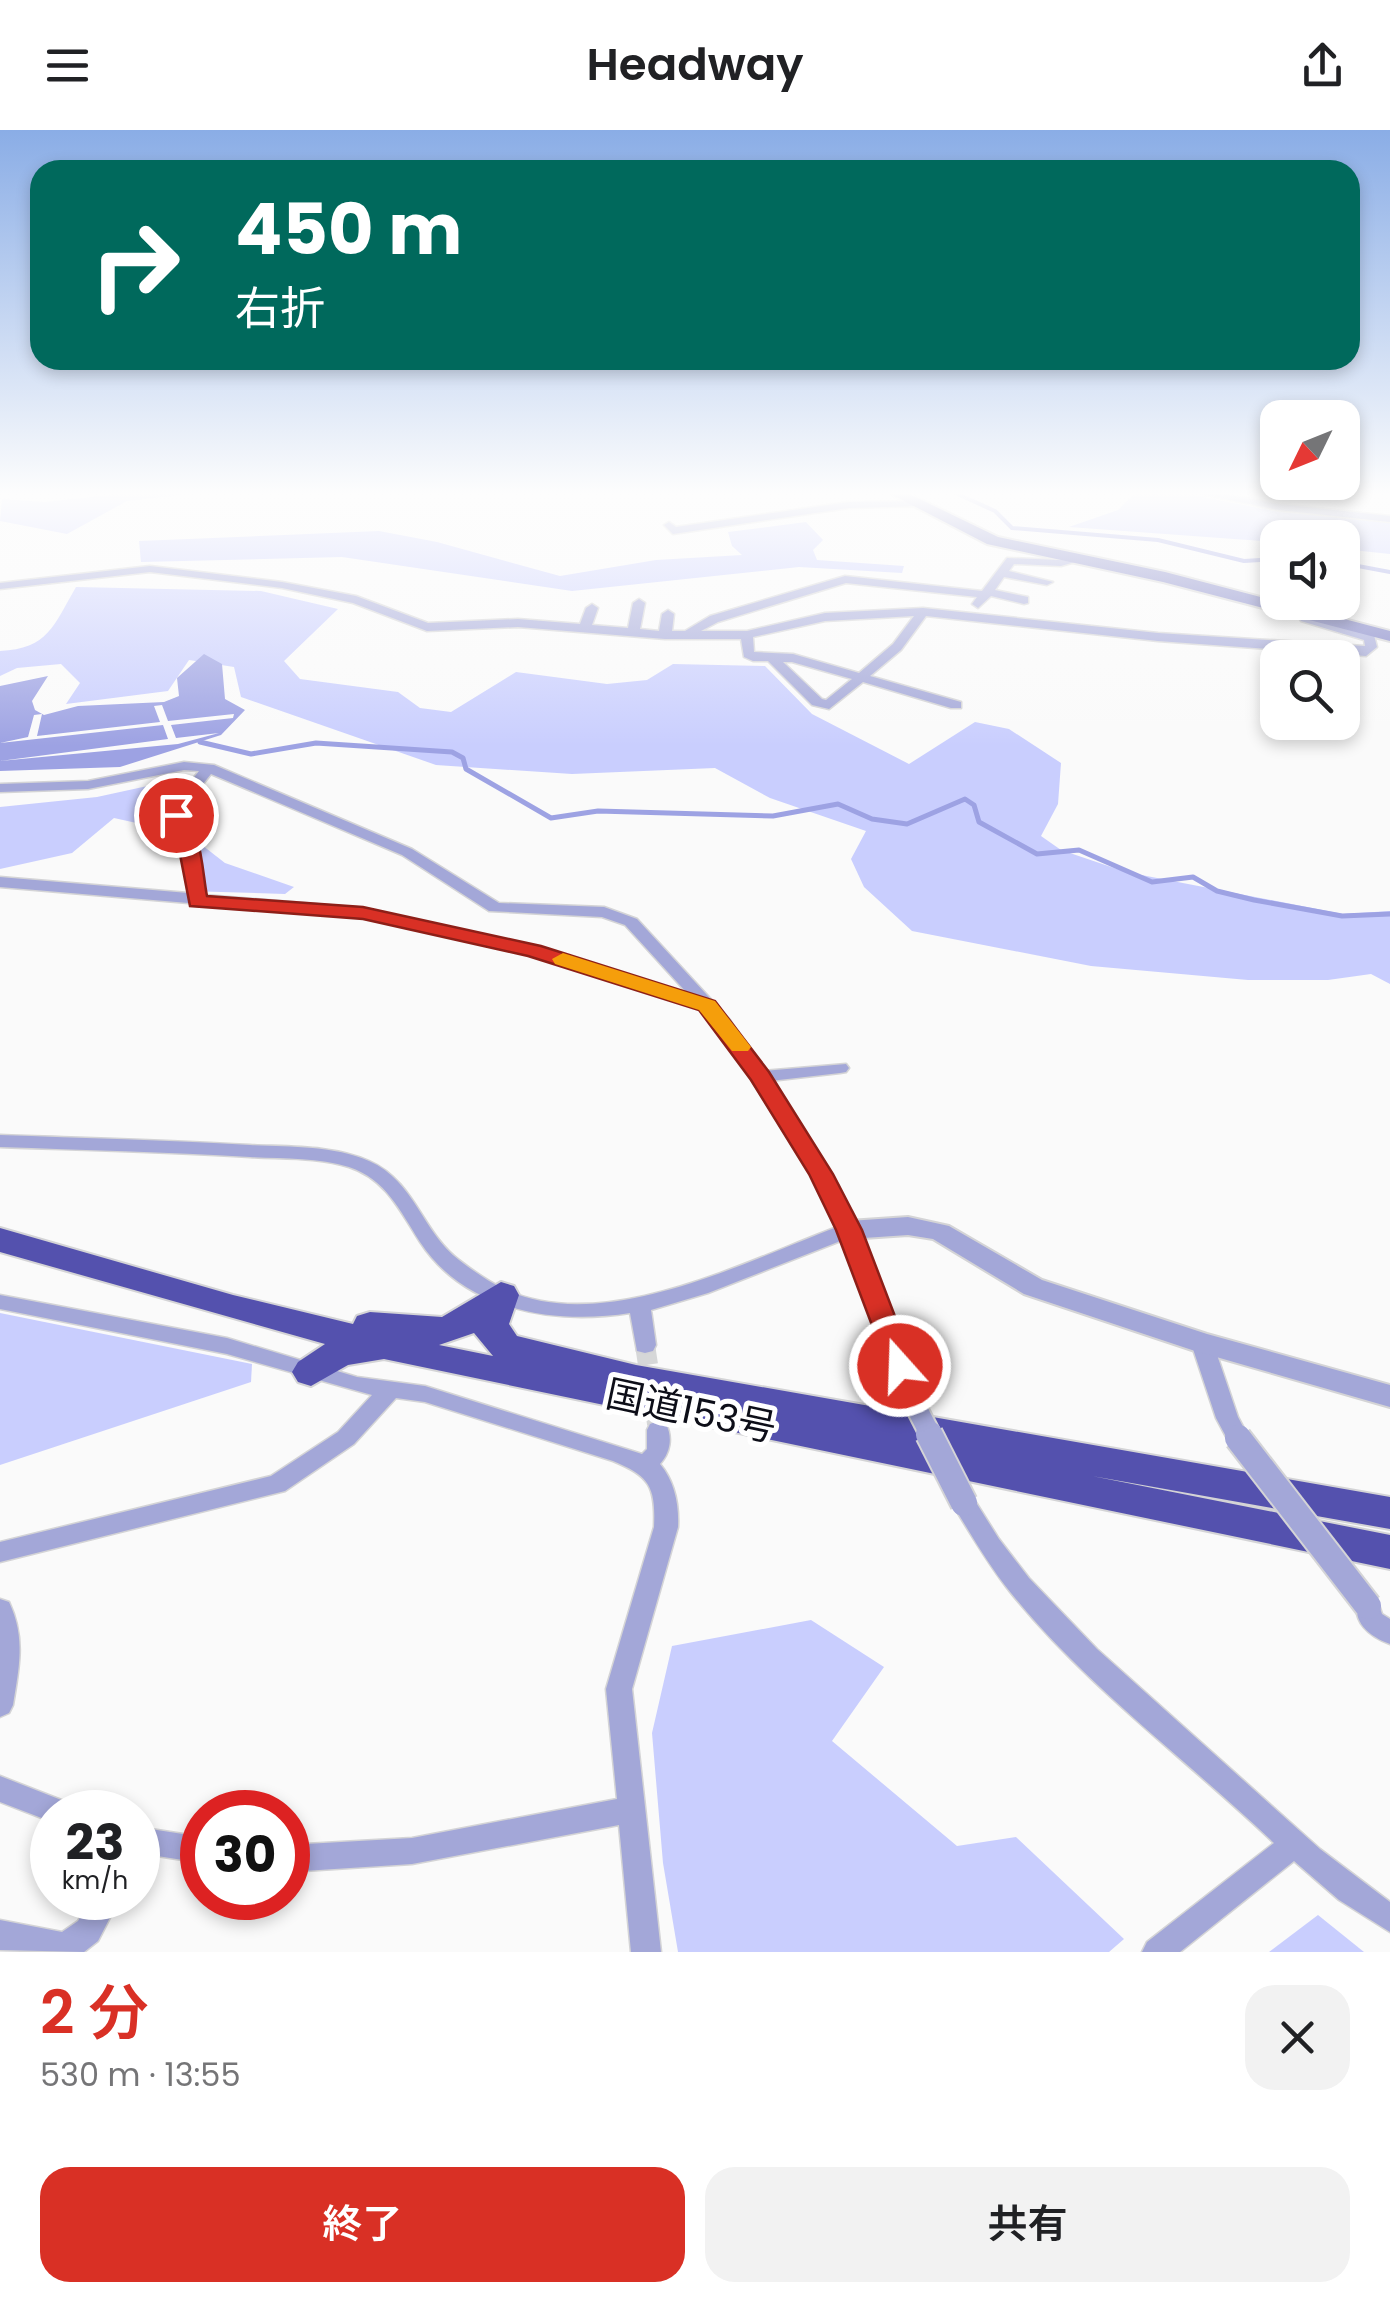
<!DOCTYPE html>
<html lang="ja">
<meta charset="utf-8">
<style>
:root{--surface:#fff;--page:#f2f2f2;--text:#202124;--muted:#757577;--accent:#d93025}
body{margin:0;font-family:Poppins,"Noto Sans JP",sans-serif;background:var(--page);color:var(--text);height:100vh;display:flex;flex-direction:column;font-size:38px;white-space:nowrap}
*{box-sizing:border-box;margin:0}
p{font-size:32px;color:var(--muted)}
.icon{flex:none;width:55px;height:55px;fill:none;stroke:currentColor;stroke-width:2;stroke-linecap:round;stroke-linejoin:round}
.map{position:relative;height:1822px;overflow:hidden}
.sheet{display:flex;flex-direction:column;background:var(--surface);flex:1}
.sheet>*{flex:none}
.guide{position:absolute;left:30px;top:30px;width:1330px;height:210px;border-radius:30px;box-shadow:0 5px 15px #0003;background:#00695c;color:#fff;overflow:hidden}
.needle{width:65px;rotate:227deg}
.fabs{position:absolute;left:1260px;top:270px;display:grid;gap:20px}
.fabs a{display:grid;place-items:center;width:100px;height:100px;border-radius:20px;background:var(--surface);box-shadow:0 5px 15px #0003;font-size:50px}
.speed{position:absolute;left:30px;top:1660px;display:flex;gap:20px;font-size:50px;font-weight:700;text-align:center}
.speed>*{display:grid;place-content:center;width:130px;height:130px;border-radius:50%;background:var(--surface);box-shadow:0 5px 15px #0003;line-height:1}
.speed small{font-size:25px;font-weight:400}
.speed .limit{border:15px solid #d22;background:#fff;color:#111}
.pin{position:absolute;display:grid;place-items:center;width:85px;height:85px;color:#fff;margin:-42px;border:5px solid #fff;border-radius:50%;box-shadow:0 2px 10px #0007}
.me{position:absolute;width:110px;margin:-55px;rotate:340deg;stroke-linejoin:round;filter:drop-shadow(0 0 8px #0008)}
.turn{display:flex;align-items:center;gap:35px;height:210px;padding:0 40px;font-size:45px}
.turn .icon{width:130px;height:130px;stroke-width:2.5}
.turn b{display:block;font-size:70px;line-height:85px}
.round{display:grid;place-items:center;flex:none;width:105px;height:105px;border-radius:30px;background:var(--page)}
.head{display:flex;align-items:center;justify-content:space-between;height:170px;padding:0 40px}
h1{font-size:60px;font-weight:600;line-height:75px;color:var(--accent)}
.button{display:flex;gap:20px;margin-top:auto;padding:20px 40px}
.button a{flex:1;height:115px;border-radius:30px;background:var(--accent);color:#fff;font-size:40px;font-weight:600;line-height:115px;text-align:center}
.button a+a{background:var(--page);color:var(--text)}
header{display:flex;justify-content:space-between;align-items:center;height:130px;padding:0 40px;background:var(--surface);font-size:45px;font-weight:600}
.map>svg:first-child{display:block}
.green{fill:#c9cefe}
.water{fill:#9da2e3}
.pier{fill:#fafafa}
.lines{fill:none;stroke-linecap:round;stroke-linejoin:round}
.stream-far1{stroke:#9da2e3;stroke-width:4}
.stream{stroke:#9da2e3;stroke-width:5}
.minor-tunnel{stroke:#d6d7d8;stroke-width:20;stroke-dasharray:20 10;stroke-linecap:butt}
.minor-casing{stroke:#d4d4d6;stroke-width:3}
.tertiary-casing{stroke:#d4d4d6;stroke-width:4}
.secondary-casing{stroke:#d4d4d6;stroke-width:4}
.trunk-casing{stroke:#d4d4d6;stroke-width:4}
.minor{fill:#a3a7d8;fill-rule:evenodd}
.tertiary{fill:#a3a7d8;fill-rule:evenodd}
.secondary{fill:#7b7ec4;fill-rule:evenodd}
.trunk{fill:#5451ae;fill-rule:evenodd}
.minor-bridge-far1-casing{stroke:#d4d4d6;stroke-width:24;stroke-linecap:butt}
.minor-bridge-casing{stroke:#d4d4d6;stroke-width:30;stroke-linecap:butt}
.minor-bridge-far1{stroke:#a3a7d8;stroke-width:20}
.minor-bridge{stroke:#a3a7d8;stroke-width:26}
.route{fill:#d93025;stroke:#8d1f18;stroke-width:2.5}
.slow{fill:#f59e0b}
.labels{text-anchor:middle;stroke-width:10;stroke-linejoin:round;paint-order:stroke}
.near-street-label{font-size:38px;fill:#0d0e18;stroke:#fff}
</style>
<header><svg class="icon" aria-label="menu" viewBox="0 0 24 24"><path d="M4 6h16M4 12h16M4 18h16"/></svg>Headway<svg class="icon" aria-label="share" viewBox="0 0 24 24"><path d="M12 15V3M7 8l5-5 5 5M5 13v7h14v-7"/></svg></header>
<div class="map">
<svg width="1390" height="1822" viewBox="0 0 1390 1822">
<rect width="100%" height="100%" fill="#fafafa"/>
<!-- green -->
<g class="green">
<path d="M147 361H218L127 371 67 404 0 391 2 369 45 372Z"/>
<path d="M1137 361H1173L1279 382 1390 392V424L1343 419 1342 408H1278L1277 412 1069 397 1118 380Z"/>
<path d="M806 392 823 410 813 420 817 430 904 436 902 443 799 437 572 461 342 427 141 432 139 411 379 401 437 412 560 446 656 430 742 425 732 416 728 402Z"/>
<path d="M76 457 261 461 338 479 284 531 300 549 398 562 420 578 451 582 516 542 607 554 647 550 673 534 765 536 812 584 909 634 975 592 1009 599 1061 633 1058 674 1041 706 1061 720 1126 742 1343 784 1390 781V854L1371 844 1328 850H1248L1091 836 912 801 864 757 851 729 866 701 770 668 715 638 572 644 436 635 241 567 234 537 189 530 168 561 66 574 80 553 61 534 17 538 0 546V521C48 519 54 495 76 457Z"/>
<path d="M175 650 184 653 153 677 225 733 294 757 285 764 186 761V728L150 696 114 688 72 723 0 739V677L97 667Z"/>
<path d="M0 1183 252 1234 251 1252 0 1335Z"/>
<path d="M811 1490 884 1537 832 1611 957 1716 1016 1707 1124 1809 1109 1822H678L663 1733 652 1603 672 1516Z"/>
<path d="M1318 1785 1364 1822H1269Z"/>
</g>
<!-- water -->
<path class="water" d="M204 524 222 534 225 569 245 580 221 605 120 637 0 641V556L48 546 32 571 35 580 44 585 78 576 164 572 179 566 177 548Z"/>
<!-- pier -->
<path class="pier" d="M162 575 168 591 234 584 233 588 171 595 176 608 219 603 178 614 0 631 168 609 163 595 0 613 28 607 34 585 42 584 37 606 160 592 154 576Z"/>
<g class="lines">
<!-- stream-far1 -->
<g class="stream-far1">
<path d="M951 361 995 381 1012 398 1158 410 1244 431 1278 429"/>
<path d="M1342 433 1390 442"/>
</g>
<!-- stream -->
<path class="stream" d="M200 612 251 624 316 613 452 622 463 628 466 639 551 688 598 681 773 686 838 674 872 689 907 694 965 669 974 675 979 692 1037 724 1079 720 1152 752 1193 747 1217 761 1254 770 1342 786 1390 784"/>
<!-- minor-tunnel -->
<path class="minor-tunnel" d="M645 1215 658 1300"/>
<!-- minor casing -->
<g class="minor-casing">
<g id="minor">
<path d="M1186 361H1207L1279 374 1390 386V392L1279 380Z"/>
<path d="M915 371 920 374 919 376 849 378 673 404 664 395 669 392 676 397 849 372Z"/>
<path d="M1078 425 1082 426V430L1061 436 1014 434 1009 441 1053 452 1047 455 1004 447 995 460 1028 467V473L1024 474 991 466 978 478 972 474 977 467 846 453 718 492 701 501H747L825 483 923 478 1158 503 1365 516 1364 510 1301 491 1299 488 1305 484 1374 505 1377 517 1366 526 1158 511 926 486 901 520 870 546 961 572V578H951L863 552 829 579 812 575 768 531H753L744 527 741 509H665L518 497 427 501 353 473 282 458 150 442 0 459V453L150 436 282 452 356 466 428 493 518 489 580 494 586 478 592 474 598 478 592 495 628 498 633 473 639 469 645 473 640 499 659 501 662 484 668 480 674 484 672 501H685L710 486 845 446 982 461 1007 428 1060 430ZM914 486 893 514 859 543 793 524 754 522 753 507 825 491ZM783 532H792L852 549 826 570 822 569Z"/>
<path d="M184 632 214 635 412 719 499 773 604 777 637 789 730 890 763 941 846 934 849 938 846 942 840 943 770 951 831 1044 859 1100 923 1269 920 1275 912 1277 904 1275 901 1269 843 1110 708 1163 651 1180 656 1215 653 1221 645 1223 637 1221 630 1183C555 1195 465 1181 420 1112 400 1081 386 1049 349 1037 318 1027 282 1029 250 1027 167 1022 84 1020 0 1017V1005C83 1008 167 1010 250 1015 289 1017 333 1015 369 1031 415 1051 422 1102 459 1130 472 1140 489 1152 504 1159 602 1206 744 1132 837 1097L812 1044 717 897 702 880 530 825 363 788 0 757V747L188 763 180 709 168 680 199 641 184 640 88 659 0 662V654L88 651ZM211 644 402 725 489 781 602 787 625 795 688 864 540 818 363 778 204 765 194 709 182 680Z"/>
<path d="M0 1165 227 1208 357 1247 425 1256 642 1324 647 1319V1300L650 1294 658 1291 666 1294C673 1308 670 1323 660 1334 675 1352 679 1375 678 1397L632 1559 661 1822H631L619 1695 412 1734 288 1742V1715L412 1708 617 1669 606 1559 654 1397C656 1356 649 1346 613 1331L425 1272 396 1268 354 1314 285 1361 0 1432V1412L271 1346 338 1302 372 1265 227 1224 0 1179Z"/>
<path d="M1202 1205 1210 1207 1213 1213 1238 1287 1249 1308 1246 1314 1238 1317 1230 1314 1216 1288 1191 1213 1194 1207Z"/>
<path d="M964 1364 972 1366 999 1409 1029 1448 1097 1519 1320 1719 1390 1772V1802L1339 1770 1294 1731 1180 1822H1142L1147 1812 1274 1713C1187 1630 1087 1557 1011 1463 990 1437 973 1408 956 1380L952 1373 956 1366Z"/>
<path d="M1368 1465 1377 1469 1382 1484 1390 1489V1514C1370 1507 1350 1491 1359 1469Z"/>
<path d="M0 1469 9 1472C26 1508 19 1538 13 1575L9 1583 0 1587Z"/>
<path d="M0 1646 69 1673 73 1682H52V1692L0 1672Z"/>
<path d="M138 1697 202 1707V1733L138 1723Z"/>
<path d="M91 1768H120L98 1811 84 1822 0 1820V1790L62 1802 78 1791Z"/>
</g>
</g>
<!-- tertiary casing -->
<g class="tertiary-casing">
<path id="tertiary" d="M908 1087 949 1096 1042 1150 1207 1204 1390 1255V1277L1192 1220 1024 1164 933 1109 908 1105 849 1109 840 1106 836 1100 840 1094 849 1091Z"/>
</g>
<!-- secondary casing -->
<g class="secondary-casing">
<path id="secondary" d="M885 361H903L998 407 1165 442 1390 501V511L1163 452 987 414Z"/>
</g>
<!-- trunk casing -->
<g class="trunk-casing">
<path id="trunk" d="M0 1098 233 1165 353 1194 357 1186 370 1182 442 1187 501 1152 514 1156 519 1165 509 1194 517 1206 636 1235 1390 1367V1399L1092 1346 1390 1405V1439L384 1229 348 1235 311 1256 298 1252 292 1242 298 1232 325 1214 0 1122ZM474 1203 493 1226 439 1215Z"/>
</g>
<!-- minor -->
<use href="#minor" class="minor"/>
<!-- tertiary -->
<use href="#tertiary" class="tertiary"/>
<!-- secondary -->
<use href="#secondary" class="secondary"/>
<!-- trunk -->
<use href="#trunk" class="trunk"/>
<!-- minor-bridge-far1 casing -->
<g class="minor-bridge-far1-casing">
<path id="minor-bridge-far1" d="M912 1269 931 1306"/>
</g>
<!-- minor-bridge casing -->
<g class="minor-bridge-casing">
<g id="minor-bridge">
<path d="M929 1304 964 1373"/>
<path d="M1238 1308 1368 1476"/>
</g>
</g>
<!-- minor-bridge-far1 -->
<use href="#minor-bridge-far1" class="minor-bridge-far1"/>
<!-- minor-bridge -->
<use href="#minor-bridge" class="minor-bridge"/>
</g>
<!-- sky -->
<linearGradient id="sky" x2="0" y2="1"><stop stop-color="#8aade6"/><stop offset="0.59" stop-color="#fdfdfd"/><stop offset="1" stop-color="#fdfdfd" stop-opacity="0"/></linearGradient>
<rect width="1390" height="616" fill="url(#sky)"/>
<!-- route -->
<path class="route" d="M176 680C202 690 202 742 207 766L363 777 541 816 715 871 769 942 833 1044 862 1100 914 1236 909 1243H890L836 1100 809 1044 751 950 699 880 528 826 363 789 190 776 177 709 167 685Z"/>
<!-- slow -->
<path class="slow" d="M563 823 715 871 751 917 748 921H732L699 880 555 834 552 829Z"/>
<g class="labels">
<!-- near-street labels -->
<g class="near-street-label">
<text transform="translate(691 1281) rotate(12)" y="13">国道153号</text>
</g>
</g>
</svg>
<div class="fabs">
<a><svg class="needle" viewBox="-14 -14 28 28"><path d="M0-13l5 13h-10z" fill="#e53935"/><path d="M0 13l5-13h-10z" fill="#757577"/></svg></a>
<a><svg class="icon" aria-label="sound" viewBox="0 0 24 24"><path d="M4 9h4l5-4v14l-5-4H4zM17 9q2 3 0 6"/></svg></a>
<a><svg class="icon" aria-label="search" viewBox="0 0 24 24"><circle cx="10" cy="10" r="6"/><path d="M15 15l6 6"/></svg></a>
</div>
<div class="speed"><div>23<small>km/h</small></div><div class="limit">30</div></div>
<div class="pin" style="left:176px;top:685px;background:#d93025"><svg class="icon" aria-label="arrive" viewBox="0 0 24 24"><path d="M6 21V4h12l-3 4 3 4H6"/></svg></div>
<svg class="me" style="left:900px;top:1236px" viewBox="-20 -20 40 40"><circle r="17" fill="#d93025" stroke="#fff" stroke-width="3"/><path d="M0-11L8 9 0 5-8 9z" fill="#fff"/></svg>
<div class="guide">
<div class="turn"><svg class="icon" aria-label="right" viewBox="0 0 24 24"><path d="M7 20v-9h11M14 6l5 5-5 5"/></svg><div><b>450 m</b>右折</div></div>
</div>
</div>
<section class="sheet">
<div class="head"><div><h1>2 分</h1><p>530 m · 13:55</p></div><a class="round"><svg class="icon" aria-label="close" viewBox="0 0 24 24"><path d="M6 6l12 12M18 6L6 18"/></svg></a></div>
<div class="button"><a>終了</a><a>共有</a></div>
</section>
